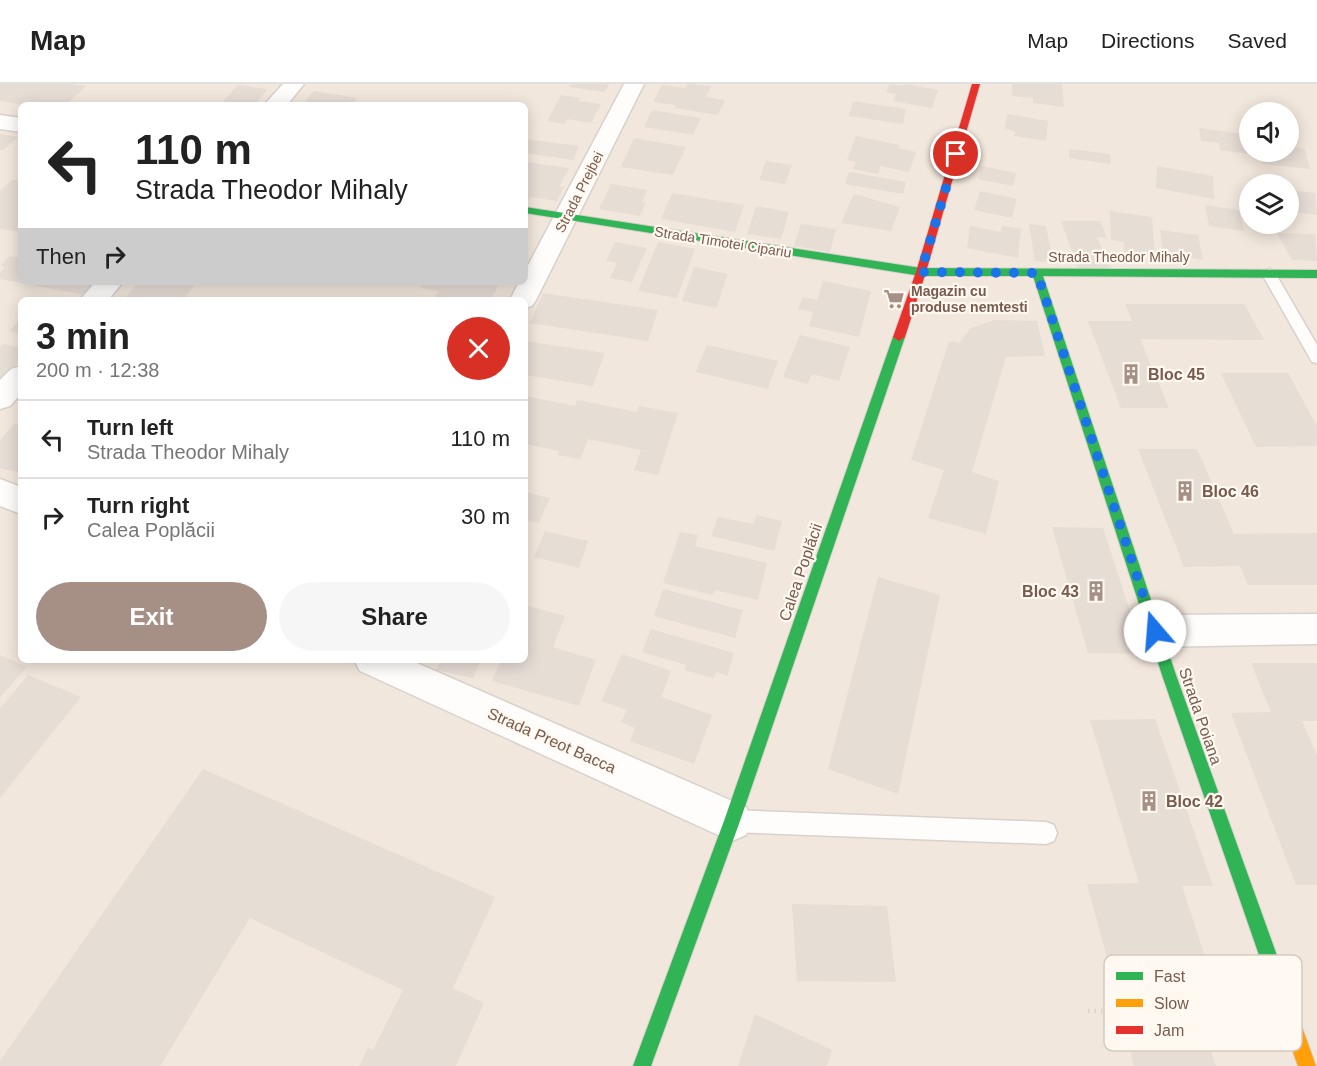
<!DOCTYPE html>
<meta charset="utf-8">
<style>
:root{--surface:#fff;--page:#f6f6f6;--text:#222;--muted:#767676;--line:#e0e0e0;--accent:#a69085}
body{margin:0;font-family:Arial,sans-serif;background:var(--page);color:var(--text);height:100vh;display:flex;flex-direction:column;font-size:22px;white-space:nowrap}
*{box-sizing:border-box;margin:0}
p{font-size:20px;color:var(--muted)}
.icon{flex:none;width:33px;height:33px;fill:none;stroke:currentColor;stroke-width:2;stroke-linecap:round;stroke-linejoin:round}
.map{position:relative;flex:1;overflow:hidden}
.panel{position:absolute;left:18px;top:213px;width:510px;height:366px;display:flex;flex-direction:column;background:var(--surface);border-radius:9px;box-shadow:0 3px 15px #0003}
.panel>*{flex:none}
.guide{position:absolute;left:18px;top:18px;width:510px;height:183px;border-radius:9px;box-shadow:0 3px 15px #0003;background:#fff;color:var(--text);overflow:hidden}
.buttons{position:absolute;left:1239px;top:18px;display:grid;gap:12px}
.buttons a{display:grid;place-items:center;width:60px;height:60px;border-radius:50%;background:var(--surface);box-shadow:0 3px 15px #0003;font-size:30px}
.pin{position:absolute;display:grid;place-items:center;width:51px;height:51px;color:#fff;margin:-26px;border:3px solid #fff;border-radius:50%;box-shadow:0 2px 6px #0007}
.me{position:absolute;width:66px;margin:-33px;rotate:342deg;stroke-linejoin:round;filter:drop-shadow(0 0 4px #0008)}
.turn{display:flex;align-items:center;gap:21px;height:126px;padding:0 18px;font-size:27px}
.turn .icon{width:78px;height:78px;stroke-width:2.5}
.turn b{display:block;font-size:42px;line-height:51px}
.then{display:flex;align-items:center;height:57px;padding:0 18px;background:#0003;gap:12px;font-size:22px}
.round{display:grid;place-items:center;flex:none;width:63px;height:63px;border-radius:32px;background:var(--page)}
.headline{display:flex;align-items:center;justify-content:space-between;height:102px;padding:0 18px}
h1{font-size:36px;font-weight:800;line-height:45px}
.cta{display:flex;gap:12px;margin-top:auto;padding:12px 18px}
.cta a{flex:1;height:69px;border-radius:36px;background:var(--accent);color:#fff;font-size:24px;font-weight:800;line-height:69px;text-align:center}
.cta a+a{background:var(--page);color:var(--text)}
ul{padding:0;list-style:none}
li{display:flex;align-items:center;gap:18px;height:78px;padding:0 18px;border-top:2px solid var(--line)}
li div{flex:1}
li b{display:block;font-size:22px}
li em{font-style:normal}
header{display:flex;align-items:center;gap:36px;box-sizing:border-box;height:84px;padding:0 30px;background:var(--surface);border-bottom:2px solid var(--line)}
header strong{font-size:28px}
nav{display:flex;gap:33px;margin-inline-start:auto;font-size:21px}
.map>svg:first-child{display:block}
.residential{fill:#f2e7dc;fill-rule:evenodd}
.building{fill:#e6ddd5}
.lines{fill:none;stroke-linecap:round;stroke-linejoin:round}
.lane-casing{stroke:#d8d1cc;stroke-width:3}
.street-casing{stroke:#d8d1cc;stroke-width:3}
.fast-casing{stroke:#d9d0ca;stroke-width:2}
.slow-casing{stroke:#d9d0ca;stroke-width:2}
.jam-casing{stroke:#d9d0ca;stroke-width:2}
.path{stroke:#dbd3ce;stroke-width:4.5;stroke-dasharray:1.5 5;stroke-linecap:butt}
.lane{fill:#fefdfc;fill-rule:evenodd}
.street{fill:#fefdfc;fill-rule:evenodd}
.fast{fill:#30b455;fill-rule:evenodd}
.slow{fill:#ff9f0a;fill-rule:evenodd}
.jam{fill:#e5322d;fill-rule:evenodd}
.route{stroke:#1a73e8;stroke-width:10;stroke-dasharray:0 18}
.labels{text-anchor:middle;stroke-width:4.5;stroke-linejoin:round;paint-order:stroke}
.far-street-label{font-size:14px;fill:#795a4c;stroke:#fff9f1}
.far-poi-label{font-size:14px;font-weight:bold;fill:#795a4c;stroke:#fff9f1;text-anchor:start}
.poi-label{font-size:16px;font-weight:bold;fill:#795a4c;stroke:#fff9f1;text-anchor:start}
.street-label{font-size:16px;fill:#795a4c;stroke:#fff9f1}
.key{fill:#fff9f1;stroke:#d7c9c0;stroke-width:1.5}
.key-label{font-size:16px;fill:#795a4c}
</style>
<header>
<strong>Map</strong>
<nav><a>Map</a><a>Directions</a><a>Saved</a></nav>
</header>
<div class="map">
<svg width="1317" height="982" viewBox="0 0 1317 982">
<rect width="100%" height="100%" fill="#f9f4ee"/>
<!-- residential -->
<path class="residential" d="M0 0H1317V982H0ZM21 21H525V198H21ZM1250 28H1288V68H1250ZM1250 100H1288V140H1250ZM21 216H525V576H21Z"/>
<!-- building -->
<g class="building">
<path d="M0 0H71L86 2 65 21H24L0 17Z"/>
<path d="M571 0H609L605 8 569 3Z"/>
<path d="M688 0 711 2 706 13 725 16 718 31 674 24 675 21 653 18 662 1 685 4Z"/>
<path d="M890 0 902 2 906 0 938 6 932 24 893 17 896 10 886 8Z"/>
<path d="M1012 0H1062L1064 23 1033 19V14L1012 12Z"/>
<path d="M238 1 268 5 254 21 223 17Z"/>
<path d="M314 7 357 14 351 21H302Z"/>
<path d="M561 11 580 14 578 17 601 20 591 39 567 35 565 40 547 37Z"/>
<path d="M853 17 906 25 903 40 849 32Z"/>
<path d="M652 26 701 34 693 51 644 43Z"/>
<path d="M1007 30 1048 37 1046 57 1014 52 1015 47 1005 45Z"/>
<path d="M1199 44 1244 50 1248 70 1220 66 1219 59 1201 57Z"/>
<path d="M0 50 18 53 3 66H0Z"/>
<path d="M856 52 899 61 898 64 916 68 909 88 880 82 878 90 853 85 856 78 847 76Z"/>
<path d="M634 54 686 63 673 91 621 83Z"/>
<path d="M525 55 579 62 573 76 525 69Z"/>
<path d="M1288 62 1305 65 1310 85 1262 80 1260 68H1288Z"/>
<path d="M1069 65 1110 70 1111 80 1069 74Z"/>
<path d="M766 77 792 81 785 100 759 96Z"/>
<path d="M525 78 569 84 559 103H564L557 117 530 113 528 117 525 116Z"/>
<path d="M981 82 1016 89 1013 102 978 95Z"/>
<path d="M1157 82 1213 92 1214 115 1156 104Z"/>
<path d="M849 88 906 98 903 110 845 100Z"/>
<path d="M12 96 21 97V148L0 145V107Z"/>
<path d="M611 100 647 106 642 118H646L640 132 599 125Z"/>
<path d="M1288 106 1315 109 1317 131 1288 127Z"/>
<path d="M980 107 1017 115 1012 134 974 126Z"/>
<path d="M672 109 744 121 735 148 661 135Z"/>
<path d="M854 110 900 123 891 147 841 139Z"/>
<path d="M1205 121 1239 126 1244 147 1209 142Z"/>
<path d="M756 122 789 128 781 155 747 150Z"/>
<path d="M1110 127 1152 133 1155 174 1124 169V158L1111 156Z"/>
<path d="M1061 137H1100L1107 154 1097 153 1110 184H1078Z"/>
<path d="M801 140 836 145 830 168 794 162Z"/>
<path d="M1029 140 1046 142 1051 167 1059 168 1061 179 1035 177Z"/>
<path d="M970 142 1001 148 1002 142 1021 145 1018 174 967 164Z"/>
<path d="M1160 146 1198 151 1203 176 1163 170Z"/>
<path d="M1277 149 1315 150 1317 177 1292 176Z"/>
<path d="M615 158 647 164 632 198 610 194 617 179 606 177Z"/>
<path d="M658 158 695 165 677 214 638 207Z"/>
<path d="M10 172 21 174V198L95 199 85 211 0 195V189L5 183 0 182Z"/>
<path d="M694 183 728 190 716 224 682 217Z"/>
<path d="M823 197 871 207 859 253 809 242 813 228 798 225 803 213 817 216Z"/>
<path d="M139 198H197L183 216 125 214Z"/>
<path d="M423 198H500L491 216H433L439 207 420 204Z"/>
<path d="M543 209 658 226 648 257 530 239Z"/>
<path d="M1125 220H1244L1264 256 1140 255 1169 324H1121L1088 237H1132Z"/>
<path d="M21 235V250L9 247Z"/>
<path d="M994 236 1037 237 1045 272 1006 273 972 388 999 397 986 450 928 434 944 386 911 376 949 257 959 259 971 244Z"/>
<path d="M800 251 850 263 839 297 812 290 808 300 783 293Z"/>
<path d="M525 257 605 269 593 302 525 291Z"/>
<path d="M3 260 21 264V276L0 298V263Z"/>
<path d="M707 261 778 277 768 305 696 288Z"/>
<path d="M1221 289H1288L1317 342V362L1256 363Z"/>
<path d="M525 312 575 322 577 316 637 328 639 322 678 329 658 391 634 386 641 366 588 355 580 375 558 371 559 367 525 360Z"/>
<path d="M14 340 21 341V389L0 384V356Z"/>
<path d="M1138 365H1197L1234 450 1317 449V501H1248L1240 482 1184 483Z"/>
<path d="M525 408 550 414 539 439 525 436Z"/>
<path d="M756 431 782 437 774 467 711 452 718 433 754 440Z"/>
<path d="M1052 443 1103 444 1144 570 1088 569Z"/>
<path d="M545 447 588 457 579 484 534 473Z"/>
<path d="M680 448 698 451 695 462 767 479 758 516 715 506 713 511 663 499Z"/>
<path d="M878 493 940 511 898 710 828 685Z"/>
<path d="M663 505 743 526 735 554 654 532Z"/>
<path d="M525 521 565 532 553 563 596 576 579 622 492 597 501 576H525Z"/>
<path d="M651 545 734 569 727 592 716 588 714 594 684 586 686 581 642 568Z"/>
<path d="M622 570 671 587 661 613 712 631 694 680 630 657 635 644 621 638 627 626 601 617Z"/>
<path d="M0 571 27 583 0 613Z"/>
<path d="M441 576H481L473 594 436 586Z"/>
<path d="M1251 579H1317V637H1302L1317 671V801H1296L1231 629 1271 628Z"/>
<path d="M28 591 81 613 0 714V625Z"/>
<path d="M1155 635 1213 802H1182L1210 888 1111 889 1087 800 1139 799 1090 636Z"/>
<path d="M203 685 495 813 453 904 484 919 456 982H359L368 964 373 966 403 906 250 834 160 982H0V977Z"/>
<path d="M792 820 887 822 896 898 797 897Z"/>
<path d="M755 930 832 966 827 982H738Z"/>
<path d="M1210 965 1216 982H1134L1130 966Z"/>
</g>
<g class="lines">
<!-- lane casing -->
<g class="lane-casing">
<g id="lane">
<path d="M1269 185 1274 187 1317 261V279L1312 278 1262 190Z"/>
<path d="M732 726 1046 738 1054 741 1057 749 1054 757 1046 760 732 748 724 745 721 737 724 729Z"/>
</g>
</g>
<!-- street casing -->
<g class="street-casing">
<g id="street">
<path d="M283 0H304L287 21H264Z"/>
<path d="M624 0H644L536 216 532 222 525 224V216H510L519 198H525V187Z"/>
<path d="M0 31 21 34V48L0 45Z"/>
<path d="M95 198H123L108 216H80Z"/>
<path d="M21 282V310L10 322 0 325V296L11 285Z"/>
<path d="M0 395 21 403V430L0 422Z"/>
<path d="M1317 530V560L1155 563 1143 558 1138 547 1143 536 1155 531Z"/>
<path d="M354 576H410L746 723 752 737 746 751 732 757 718 751 360 587Z"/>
</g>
</g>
<!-- fast casing -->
<g class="fast-casing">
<g id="fast">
<path d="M525 123 921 184 1317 186V194L1043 192 1176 591 1285 894 1282 900 1276 903 1270 900 1267 894 1162 591 1033 192H921L525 129Z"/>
<path d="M899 249 905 253 740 737 651 982H633L724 737 893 253Z"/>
</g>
</g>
<!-- slow casing -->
<g class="slow-casing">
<path id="slow" d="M1276 885 1282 888 1316 982H1298L1267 894 1270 888Z"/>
</g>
<!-- jam casing -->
<g class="jam-casing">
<path id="jam" d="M972 0H980L926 188 905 253 899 257 893 253 916 188Z"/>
</g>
<!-- path -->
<path class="path" d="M1088 927 1249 926"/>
<!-- lane -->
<use href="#lane" class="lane"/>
<!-- street -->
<use href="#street" class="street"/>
<!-- fast -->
<use href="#fast" class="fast"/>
<!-- slow -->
<use href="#slow" class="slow"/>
<!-- jam -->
<use href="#jam" class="jam"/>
</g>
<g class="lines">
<!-- route -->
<path class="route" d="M956 70 921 188 1037 189 1155 547"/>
</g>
<!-- icons -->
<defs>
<g id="supermarket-bare" transform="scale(1.62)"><path d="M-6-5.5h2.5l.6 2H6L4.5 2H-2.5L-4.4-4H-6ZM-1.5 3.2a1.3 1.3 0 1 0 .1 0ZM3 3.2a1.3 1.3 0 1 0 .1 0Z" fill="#a69085" stroke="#fff9f1" stroke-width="2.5" paint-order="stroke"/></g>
<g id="building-bare" transform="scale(1.62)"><path d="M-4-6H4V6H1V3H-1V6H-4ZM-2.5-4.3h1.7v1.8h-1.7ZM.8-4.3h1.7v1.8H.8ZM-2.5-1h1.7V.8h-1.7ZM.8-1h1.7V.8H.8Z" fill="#a69085" stroke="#fff9f1" stroke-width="2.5" paint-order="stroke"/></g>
</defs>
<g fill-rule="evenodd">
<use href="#supermarket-bare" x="894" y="215"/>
<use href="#building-bare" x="1131" y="290"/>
<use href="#building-bare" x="1185" y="407"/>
<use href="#building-bare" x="1096" y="507"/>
<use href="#building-bare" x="1149" y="717"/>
</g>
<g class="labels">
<!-- far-street labels -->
<g class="far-street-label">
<text transform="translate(579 108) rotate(-63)" y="5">Strada Prejbei</text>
<text transform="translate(723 158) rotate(9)" y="5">Strada Timotei Cipariu</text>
<text x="1119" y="178">Strada Theodor Mihaly</text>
</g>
<!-- far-poi labels -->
<g class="far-poi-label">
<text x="911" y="212">Magazin cu<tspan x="911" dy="16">produse nemtesti</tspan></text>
</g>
<!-- poi labels -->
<g class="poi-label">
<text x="1148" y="296">Bloc 45</text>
<text x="1202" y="413">Bloc 46</text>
<text x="1079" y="513" text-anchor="end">Bloc 43</text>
<text x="1166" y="723">Bloc 42</text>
</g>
<!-- street labels -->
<g class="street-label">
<text transform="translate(800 488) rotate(-71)" y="6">Calea Poplăcii</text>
<text transform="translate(1201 632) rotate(71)" y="6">Strada Poiana</text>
<text transform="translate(552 656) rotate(24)" y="6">Strada Preot Bacca</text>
</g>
</g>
<!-- legend -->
<rect x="1104" y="871" width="198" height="96" rx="9" class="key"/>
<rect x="1116" y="888" width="27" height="8" fill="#30b455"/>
<rect x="1116" y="915" width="27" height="8" fill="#ff9f0a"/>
<rect x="1116" y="942" width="27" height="8" fill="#e5322d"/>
<g class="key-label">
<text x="1154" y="898">Fast</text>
<text x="1154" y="925">Slow</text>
<text x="1154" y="952">Jam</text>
</g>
</svg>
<div class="buttons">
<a><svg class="icon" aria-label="sound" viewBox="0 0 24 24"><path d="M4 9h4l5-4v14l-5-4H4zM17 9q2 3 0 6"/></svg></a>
<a><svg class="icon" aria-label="layers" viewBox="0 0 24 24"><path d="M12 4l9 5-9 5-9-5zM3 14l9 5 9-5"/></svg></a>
</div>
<div class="pin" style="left:956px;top:70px;background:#d93025"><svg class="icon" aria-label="arrive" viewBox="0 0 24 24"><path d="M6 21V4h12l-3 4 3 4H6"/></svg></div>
<svg class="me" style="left:1155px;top:547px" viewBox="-20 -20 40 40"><circle r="19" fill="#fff"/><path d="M0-13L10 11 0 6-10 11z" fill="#1a73e8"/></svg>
<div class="guide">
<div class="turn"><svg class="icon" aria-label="left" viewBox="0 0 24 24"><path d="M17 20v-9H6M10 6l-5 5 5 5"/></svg><div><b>110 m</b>Strada Theodor Mihaly</div></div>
<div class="then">Then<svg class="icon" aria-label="right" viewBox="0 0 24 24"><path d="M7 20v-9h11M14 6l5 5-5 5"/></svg></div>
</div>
<section class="panel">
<div class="headline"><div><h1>3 min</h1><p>200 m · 12:38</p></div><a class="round" style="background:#d93025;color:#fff"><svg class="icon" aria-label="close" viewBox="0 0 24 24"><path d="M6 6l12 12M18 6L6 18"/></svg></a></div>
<ul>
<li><svg class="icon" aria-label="left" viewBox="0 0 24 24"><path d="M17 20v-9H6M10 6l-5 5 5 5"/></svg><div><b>Turn left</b><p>Strada Theodor Mihaly</p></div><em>110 m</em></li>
<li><svg class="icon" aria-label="right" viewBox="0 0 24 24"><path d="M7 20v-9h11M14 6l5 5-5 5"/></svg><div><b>Turn right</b><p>Calea Poplăcii</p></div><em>30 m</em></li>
</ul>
<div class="cta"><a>Exit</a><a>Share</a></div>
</section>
</div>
